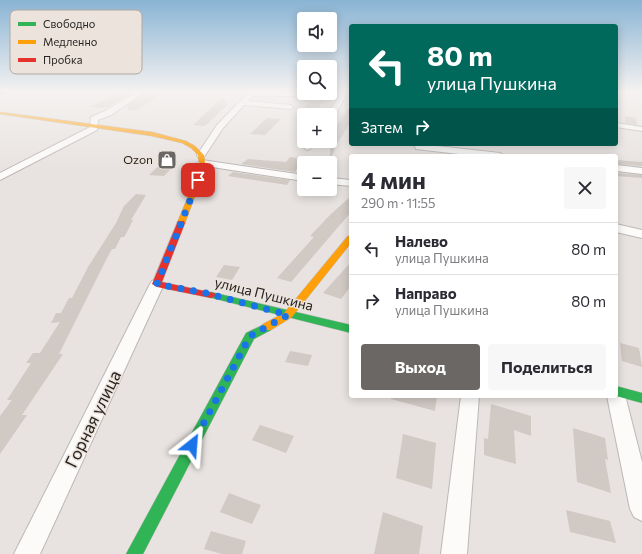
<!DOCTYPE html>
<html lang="ru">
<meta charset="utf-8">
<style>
:root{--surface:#fff;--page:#f7f7f7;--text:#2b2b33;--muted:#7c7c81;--line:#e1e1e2;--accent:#6b6764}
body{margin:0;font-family:Commissioner,sans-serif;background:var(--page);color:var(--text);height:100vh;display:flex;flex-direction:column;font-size:15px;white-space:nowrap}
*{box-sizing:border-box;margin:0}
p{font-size:13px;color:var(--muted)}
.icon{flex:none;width:22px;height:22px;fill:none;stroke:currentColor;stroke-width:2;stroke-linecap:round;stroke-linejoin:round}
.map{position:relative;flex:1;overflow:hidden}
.side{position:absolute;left:349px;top:154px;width:269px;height:244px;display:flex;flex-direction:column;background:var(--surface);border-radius:4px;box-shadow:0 2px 10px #0003}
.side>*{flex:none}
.banner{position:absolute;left:349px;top:24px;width:269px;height:122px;border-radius:4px;box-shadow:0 2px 10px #0003;background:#00695c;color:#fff;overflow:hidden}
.fabs{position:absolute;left:297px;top:12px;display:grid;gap:8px}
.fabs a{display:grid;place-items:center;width:40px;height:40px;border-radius:4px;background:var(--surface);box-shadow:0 2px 10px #0003;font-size:20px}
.pin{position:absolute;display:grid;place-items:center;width:34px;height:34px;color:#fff;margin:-17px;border-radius:8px;box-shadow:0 2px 6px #0006}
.me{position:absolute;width:44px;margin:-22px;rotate:28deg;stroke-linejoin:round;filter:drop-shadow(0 0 3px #0008)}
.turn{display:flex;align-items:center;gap:14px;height:84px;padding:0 12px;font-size:18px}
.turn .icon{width:52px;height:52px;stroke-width:2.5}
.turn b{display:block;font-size:28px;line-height:34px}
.then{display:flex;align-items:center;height:38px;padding:0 12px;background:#0003;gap:8px;font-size:15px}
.round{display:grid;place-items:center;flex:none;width:42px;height:42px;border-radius:4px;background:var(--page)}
.overview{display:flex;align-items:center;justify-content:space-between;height:68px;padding:0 12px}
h1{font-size:24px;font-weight:700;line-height:30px}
.button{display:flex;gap:8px;margin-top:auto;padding:8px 12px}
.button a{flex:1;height:46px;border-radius:4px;background:var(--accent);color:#fff;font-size:16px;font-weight:700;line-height:46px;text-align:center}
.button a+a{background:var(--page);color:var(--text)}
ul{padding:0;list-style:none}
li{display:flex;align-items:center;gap:12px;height:52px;padding:0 12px;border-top:1px solid var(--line)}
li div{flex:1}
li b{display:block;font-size:15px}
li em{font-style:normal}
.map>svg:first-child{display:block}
.building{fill:#d0c9c4}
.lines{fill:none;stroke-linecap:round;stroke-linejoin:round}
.street-casing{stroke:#bcb8b6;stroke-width:2}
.fast-casing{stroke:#bcb8b6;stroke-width:1}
.slow-casing{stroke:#bcb8b6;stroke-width:1}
.jam-casing{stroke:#bcb8b6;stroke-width:1}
.street{fill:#fcfbfa;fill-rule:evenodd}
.fast{fill:#30b455;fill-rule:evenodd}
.slow{fill:#ff9f0a;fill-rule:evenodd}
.jam{fill:#e5322d;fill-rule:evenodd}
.route{stroke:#1a73e8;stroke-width:7;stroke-dasharray:0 12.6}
.labels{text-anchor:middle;stroke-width:3;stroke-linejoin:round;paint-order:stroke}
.far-poi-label{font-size:12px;fill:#272422;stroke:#ebe3dc;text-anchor:end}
.street-label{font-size:14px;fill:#272422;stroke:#ebe3dc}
.near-street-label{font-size:17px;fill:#272422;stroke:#ebe3dc}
.key{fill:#ebe3dc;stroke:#b0aaa4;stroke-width:1}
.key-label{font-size:11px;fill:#272422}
</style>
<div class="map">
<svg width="642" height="554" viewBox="0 0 642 554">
<rect width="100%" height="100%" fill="#e8e3e0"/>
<!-- building -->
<g class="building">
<path d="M122 91H134L107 108 90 107Z"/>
<path d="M147 91H167L136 110H129L127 106Z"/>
<path d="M222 98 228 104 205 126 193 125Z"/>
<path d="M314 98H328L315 111 302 110Z"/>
<path d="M351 105V121L341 138H340L330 160V135Z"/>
<path d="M625 116 636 118 637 125 625 123Z"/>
<path d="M267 118 281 119 265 135 250 134Z"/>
<path d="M290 157 304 159 295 172 241 164 248 159 286 162Z"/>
<path d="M165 160 178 161 164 176 149 175Z"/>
<path d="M616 160 642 162V166L616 164Z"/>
<path d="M233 172 290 180 287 185 281 184 228 176Z"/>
<path d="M616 173 642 175V178L616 176Z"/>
<path d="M136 194 146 195 131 220H133L127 232 124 237H121L115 249H112L105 262 59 354H63L22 415H27L0 454V416L12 400H7L31 363H26L33 353H40L60 322 51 323 56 313H61L69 298H72L88 267 116 223 124 206Z"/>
<path d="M351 196V212L291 282 277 278 314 237 310 236 330 215Z"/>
<path d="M351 262V286L341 299 323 293Z"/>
<path d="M224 265 240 267 232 280 216 277Z"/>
<path d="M620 343 639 348 642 367 622 361Z"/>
<path d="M290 351 312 355 308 366 285 362Z"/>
<path d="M392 396H437L435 411 391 399Z"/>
<path d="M491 404 531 416V436L514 430 516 464 484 455V438L488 439Z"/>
<path d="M260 425 294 436 286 453 252 440Z"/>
<path d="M573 428 605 438 608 460 605 459 611 493 577 482Z"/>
<path d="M403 434 436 443 432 489 396 478Z"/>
<path d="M229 493 261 505 252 524 220 512Z"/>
<path d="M566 510 610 521 616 543 570 532Z"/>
<path d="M383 512 423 526 419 554H374Z"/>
<path d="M211 531 246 541 242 554H222L204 549Z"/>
</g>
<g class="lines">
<!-- street casing -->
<g class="street-casing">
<g id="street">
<path d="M138 91H146L111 115 98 120 97 130 0 180V173L90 127 91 117 105 111Z"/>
<path d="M250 91 304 93 343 92 346 94 342 103 333 118H330V115H327L339 96H253L248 101 290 105 294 107 290 109 244 105 223 128 204 157H198L197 155 217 125Z"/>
<path d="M616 123 642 127V131L616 127Z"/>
<path d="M308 141H316L310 149 307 150 303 147Z"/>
<path d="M419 144 500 153 505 156H476L416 149 415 147 416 145Z"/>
<path d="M202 160 304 175V181L199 165 197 163Z"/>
<path d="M616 165 642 168V174L616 171Z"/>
<path d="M330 178 351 180V186L330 184Z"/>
<path d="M616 224 642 230V238L616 232Z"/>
<path d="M157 279 162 281 164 284 40 554H14L150 284 152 281Z"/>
<path d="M616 387 623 389 625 395 642 462V521L634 517 630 509 607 396H616Z"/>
<path d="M461 396H479L467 554H441Z"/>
</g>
</g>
<!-- fast casing -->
<g class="fast-casing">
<g id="fast">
<path d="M2 91H8L0 95V92Z"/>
<path d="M211 292 351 325V333L208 297 206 295Z"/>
<path d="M267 323 271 324 272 327 271 330 254 339 143 554H126L246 333Z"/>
<path d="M616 386 642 393V403L616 396Z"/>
</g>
</g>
<!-- slow casing -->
<g class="slow-casing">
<g id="slow">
<path d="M0 112 152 132 186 141 195 146 204 155 205 163 201 180 185 223 181 225 177 223 195 180 199 163 198 155 191 148 182 143 152 136 0 114Z"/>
<path d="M348 236H351V243L292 317 271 330H263L262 327 263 324 284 313Z"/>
</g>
</g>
<!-- jam casing -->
<g class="jam-casing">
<path id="jam" d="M178 221H184L185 223 162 282 214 293 216 295 214 297 211 298 157 287 152 284Z"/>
</g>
<!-- street -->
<use href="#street" class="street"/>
<!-- fast -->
<use href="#fast" class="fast"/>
<!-- slow -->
<use href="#slow" class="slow"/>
<!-- jam -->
<use href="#jam" class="jam"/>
</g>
<!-- sky -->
<linearGradient id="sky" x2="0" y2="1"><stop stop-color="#89b4d4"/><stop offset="0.54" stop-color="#f5f2f1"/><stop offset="1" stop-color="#f5f2f1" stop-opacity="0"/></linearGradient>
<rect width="642" height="169" fill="url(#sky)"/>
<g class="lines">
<!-- route -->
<path class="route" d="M192 445 250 336 288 315 206 293 157 284 198 180"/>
</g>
<!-- icons -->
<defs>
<g id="shop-square" transform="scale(1)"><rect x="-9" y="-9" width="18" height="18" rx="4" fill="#6b6764" stroke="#ebe3dc"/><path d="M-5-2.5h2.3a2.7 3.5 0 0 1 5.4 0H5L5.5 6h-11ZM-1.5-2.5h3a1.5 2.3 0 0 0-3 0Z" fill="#fff"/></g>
</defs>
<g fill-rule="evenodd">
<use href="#shop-square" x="167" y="160"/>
</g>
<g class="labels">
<!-- far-poi labels -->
<g class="far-poi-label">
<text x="153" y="164">Ozon</text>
</g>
<!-- street labels -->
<g class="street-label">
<text transform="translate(264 294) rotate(14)" y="5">улица Пушкина</text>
</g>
<!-- near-street labels -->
<g class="near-street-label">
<text transform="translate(93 419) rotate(-64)" y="6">Горная улица</text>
</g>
</g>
<!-- legend -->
<rect x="10" y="10" width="132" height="64" rx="6" class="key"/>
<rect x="18" y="22" width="18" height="4" fill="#30b455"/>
<rect x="18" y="40" width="18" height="4" fill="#ff9f0a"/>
<rect x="18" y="58" width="18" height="4" fill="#e5322d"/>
<g class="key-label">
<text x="43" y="28">Свободно</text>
<text x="43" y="46">Медленно</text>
<text x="43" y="64">Пробка</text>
</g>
</svg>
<div class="fabs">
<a><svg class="icon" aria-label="sound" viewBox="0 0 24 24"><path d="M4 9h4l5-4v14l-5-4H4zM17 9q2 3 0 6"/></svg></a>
<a><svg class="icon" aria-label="search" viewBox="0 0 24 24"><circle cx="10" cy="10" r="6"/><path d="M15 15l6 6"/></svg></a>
<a>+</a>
<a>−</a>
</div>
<div class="pin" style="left:198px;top:180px;background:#d93025"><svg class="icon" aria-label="arrive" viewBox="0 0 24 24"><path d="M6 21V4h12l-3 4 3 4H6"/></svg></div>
<svg class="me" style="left:192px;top:445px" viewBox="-20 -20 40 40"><path d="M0-17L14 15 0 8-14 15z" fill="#1a73e8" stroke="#fff" stroke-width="4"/></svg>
<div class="banner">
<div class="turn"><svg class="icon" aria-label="left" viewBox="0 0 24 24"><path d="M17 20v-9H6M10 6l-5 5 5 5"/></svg><div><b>80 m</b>улица Пушкина</div></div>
<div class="then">Затем<svg class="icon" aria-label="right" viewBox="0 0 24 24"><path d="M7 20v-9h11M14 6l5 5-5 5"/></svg></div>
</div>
<section class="side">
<div class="overview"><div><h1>4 мин</h1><p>290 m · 11:55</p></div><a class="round"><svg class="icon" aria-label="close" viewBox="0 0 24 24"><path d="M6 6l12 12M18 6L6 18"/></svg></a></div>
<ul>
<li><svg class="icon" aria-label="left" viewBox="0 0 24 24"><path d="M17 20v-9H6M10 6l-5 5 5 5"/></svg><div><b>Налево</b><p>улица Пушкина</p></div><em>80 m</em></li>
<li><svg class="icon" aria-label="right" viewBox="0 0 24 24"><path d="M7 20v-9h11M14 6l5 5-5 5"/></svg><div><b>Направо</b><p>улица Пушкина</p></div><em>80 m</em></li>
</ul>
<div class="button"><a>Выход</a><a>Поделиться</a></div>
</section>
</div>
